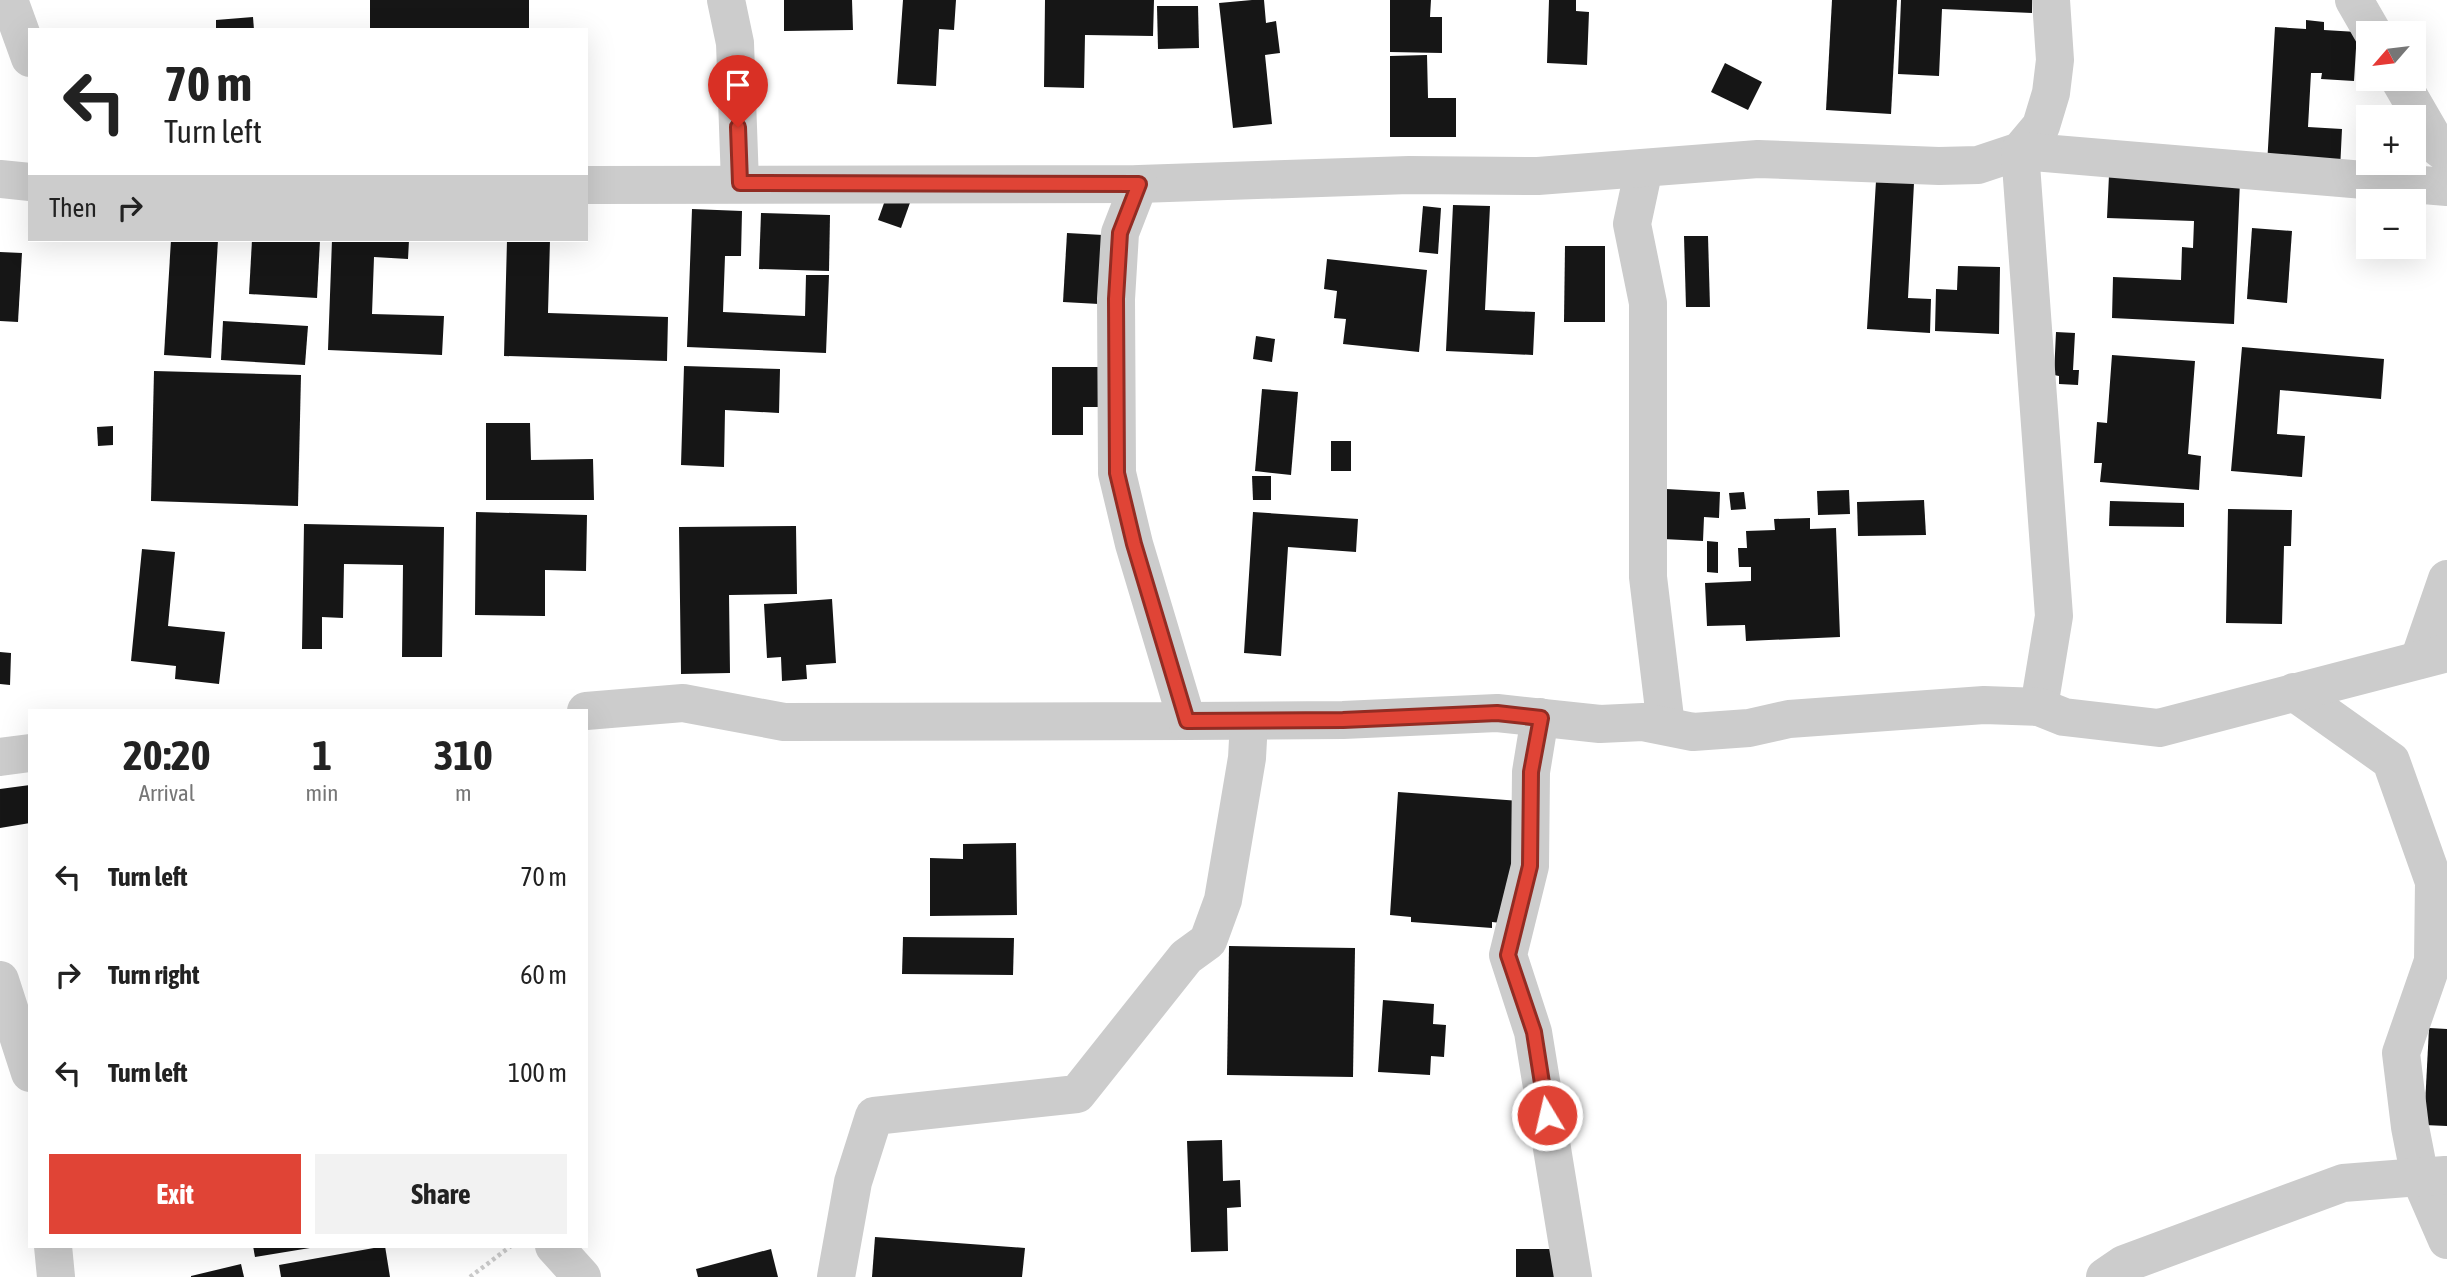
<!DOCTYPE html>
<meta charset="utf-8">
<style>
:root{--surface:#fff;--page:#f2f2f2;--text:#222;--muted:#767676;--accent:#e04436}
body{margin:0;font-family:"Asap Condensed",sans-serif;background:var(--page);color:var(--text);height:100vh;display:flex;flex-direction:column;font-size:26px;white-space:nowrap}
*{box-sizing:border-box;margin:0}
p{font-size:23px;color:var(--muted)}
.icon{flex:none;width:38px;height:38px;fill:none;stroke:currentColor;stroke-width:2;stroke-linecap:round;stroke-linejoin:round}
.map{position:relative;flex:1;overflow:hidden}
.details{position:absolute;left:28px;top:709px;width:560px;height:539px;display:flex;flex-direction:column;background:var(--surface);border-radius:0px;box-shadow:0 7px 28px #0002}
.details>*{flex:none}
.banner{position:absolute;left:28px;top:28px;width:560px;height:214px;border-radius:0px;box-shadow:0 7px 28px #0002;background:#fff;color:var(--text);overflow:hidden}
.needle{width:46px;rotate:242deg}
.controls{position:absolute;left:2356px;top:21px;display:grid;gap:14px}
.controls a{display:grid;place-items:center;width:70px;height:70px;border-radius:0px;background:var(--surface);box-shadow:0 7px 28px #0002;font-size:35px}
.pin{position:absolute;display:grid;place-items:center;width:60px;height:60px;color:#fff;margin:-72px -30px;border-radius:50% 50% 50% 0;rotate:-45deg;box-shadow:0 0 7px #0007}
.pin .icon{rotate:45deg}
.me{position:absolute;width:77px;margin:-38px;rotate:351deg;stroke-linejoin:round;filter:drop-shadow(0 0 5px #0008)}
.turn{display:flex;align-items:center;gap:24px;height:147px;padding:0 21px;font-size:32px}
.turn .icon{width:91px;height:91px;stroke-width:2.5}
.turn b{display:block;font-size:49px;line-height:60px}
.then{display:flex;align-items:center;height:66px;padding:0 21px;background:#0003;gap:14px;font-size:26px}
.eta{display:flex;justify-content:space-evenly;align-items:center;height:119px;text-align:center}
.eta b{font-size:42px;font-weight:700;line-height:49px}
.primary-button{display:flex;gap:14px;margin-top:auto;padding:14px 21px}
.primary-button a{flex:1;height:80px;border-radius:0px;background:var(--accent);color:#fff;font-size:28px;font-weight:700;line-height:80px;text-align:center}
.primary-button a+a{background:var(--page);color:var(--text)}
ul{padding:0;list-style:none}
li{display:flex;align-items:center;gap:21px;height:98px;padding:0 21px}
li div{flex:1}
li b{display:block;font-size:26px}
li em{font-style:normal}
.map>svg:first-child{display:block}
.building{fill:#161616}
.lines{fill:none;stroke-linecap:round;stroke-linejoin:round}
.path{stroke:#ccc;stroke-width:4.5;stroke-dasharray:3.5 3.5;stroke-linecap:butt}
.street{stroke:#ccc;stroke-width:38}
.route-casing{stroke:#922c23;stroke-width:18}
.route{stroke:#e04436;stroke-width:12}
</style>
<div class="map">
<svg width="2447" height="1277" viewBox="0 0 2447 1277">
<rect width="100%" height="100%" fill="#fff"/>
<!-- building -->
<g class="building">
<path d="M370 0H529V29L370 30Z"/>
<path d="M784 0H852L853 30 784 31Z"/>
<path d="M903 0H956L954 30 939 29 936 86 897 84Z"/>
<path d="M1045 0H1154L1153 36 1085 35 1084 88 1044 87Z"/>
<path d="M1252 0H1264L1266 23 1276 21 1280 53 1265 55 1272 124 1233 128 1219 3Z"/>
<path d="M1390 0H1431L1430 17H1442V53L1390 52Z"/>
<path d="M1549 0H1576V11L1589 12 1587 65 1547 63Z"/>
<path d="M1832 0H1897L1891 114 1826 110Z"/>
<path d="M1901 0H2032V13L1942 9 1939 76 1898 74Z"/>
<path d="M1157 6H1198L1199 48 1158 49Z"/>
<path d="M253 17 254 30H216V20Z"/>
<path d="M2306 20 2324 22V30L2357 32 2354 81 2321 79 2322 73H2311L2308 127 2342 129 2340 170 2267 165 2275 27 2306 29Z"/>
<path d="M1427 55 1428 98H1456V137H1390V56Z"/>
<path d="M1725 63 1762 82 1748 110 1711 92Z"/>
<path d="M2109 175 2240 181 2234 324 2112 318 2113 277 2181 280 2182 247 2193 248 2194 221 2107 218Z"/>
<path d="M1876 181 1914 183 1908 298 1931 299 1930 333 1867 329Z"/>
<path d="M888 192 911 200 901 228 878 220Z"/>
<path d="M1453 205 1490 206 1485 310 1535 312 1533 355 1446 351Z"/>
<path d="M1423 206 1441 208 1438 254 1419 252Z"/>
<path d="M692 209 742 211 741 256H725L723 312 805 316 806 275H829L826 353 687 347Z"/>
<path d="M761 213 830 215 829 271 759 269Z"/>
<path d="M2252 228 2292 231 2287 303 2247 299Z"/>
<path d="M1067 233 1103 235 1099 304 1063 302Z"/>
<path d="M1684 236H1708L1710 307H1686Z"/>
<path d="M171 240H218L211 358 164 355Z"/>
<path d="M252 240H320L317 298 249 294Z"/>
<path d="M332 240H409L408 259 374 257 372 314 444 316 442 355 328 350Z"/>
<path d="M507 240H550L548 313 668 317 667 361 504 356Z"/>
<path d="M1565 246H1605V322H1564Z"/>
<path d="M0 252 22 253 18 322 0 321Z"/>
<path d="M1327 259 1427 270 1419 352 1343 344 1346 319 1334 318 1337 291 1324 289Z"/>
<path d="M1958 266 2000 267 1999 334 1935 331 1936 289 1957 290Z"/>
<path d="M223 321 308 326 305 365 221 360Z"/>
<path d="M2056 332 2075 333 2073 370H2079L2078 385 2059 384V376L2054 375Z"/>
<path d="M1256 336 1275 339 1272 362 1253 359Z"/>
<path d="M2242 347 2384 359 2381 399 2280 390 2277 434 2305 436 2302 477 2231 471Z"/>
<path d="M2112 355 2195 361 2188 454 2201 456 2199 490 2100 482 2102 463H2094L2097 422 2107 423Z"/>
<path d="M684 366 780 369 779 413 725 410 724 467 681 465Z"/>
<path d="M1052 367H1107V407H1083V435H1052Z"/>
<path d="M154 371 301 375 298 506 151 501Z"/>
<path d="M1262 389 1298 392 1291 475 1255 471Z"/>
<path d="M486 423H530L531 460 593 459 594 500H486Z"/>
<path d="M113 426V445L98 446 97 427Z"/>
<rect x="1331" y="441" width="20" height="30"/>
<path d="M1252 476H1271V500H1253Z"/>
<path d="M1666 489 1720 492 1719 518 1704 517 1703 541 1663 539Z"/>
<path d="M1849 490 1850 514 1818 515 1817 491Z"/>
<path d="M1744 492 1746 509 1731 510 1729 493Z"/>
<path d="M1924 500 1926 535 1858 536 1857 502Z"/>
<path d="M2110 501 2184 503V527L2109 526Z"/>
<path d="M2228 509 2292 510 2291 546H2284L2282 624 2226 623Z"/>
<path d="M476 512 587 515 586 571 545 570V616L475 615Z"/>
<path d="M1253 512 1358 519 1356 552 1288 547 1281 656 1244 653Z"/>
<path d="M1810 518V529L1836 528 1840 637 1746 641 1745 625 1707 626 1705 583 1751 581V567H1739L1738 548H1747L1746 531 1775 530 1774 519Z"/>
<path d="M304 524 444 527 442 657H402L403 565 344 564 343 618 322 617V649H302Z"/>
<path d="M796 526 797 594 729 595 730 673 681 674 679 527Z"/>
<path d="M1707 541 1718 542V573L1707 572Z"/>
<path d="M142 549 175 552 168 626 225 632 219 684 175 679 176 666 131 661Z"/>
<path d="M832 599 836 663 806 665 807 679 782 681 781 657 767 658 764 604Z"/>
<path d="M0 652 11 653 10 685 0 684Z"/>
<path d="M30 785V823L0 828V789Z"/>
<path d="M1398 792 1520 801 1511 924 1492 922V928L1411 922V917L1390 915Z"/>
<path d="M1016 843 1017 915 930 916V858L963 859V844Z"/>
<path d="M903 937 1014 938 1013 975 902 974Z"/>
<path d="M1229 946 1355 948 1353 1077 1227 1075Z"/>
<path d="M1383 1000 1434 1004 1433 1024 1446 1025 1444 1057 1431 1056 1430 1075 1378 1072Z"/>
<path d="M2429 1028 2447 1029V1126L2424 1125Z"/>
<path d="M1222 1140 1223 1181 1240 1180 1241 1207 1227 1208 1228 1251 1191 1252 1187 1141Z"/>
<path d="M875 1237 1025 1248 1022 1277H872Z"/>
<path d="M253 1246H316V1247L255 1257Z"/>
<path d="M385 1246 390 1277H281L279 1265Z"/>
<path d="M771 1249 778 1277H698L696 1269Z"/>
<rect x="1516" y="1249" width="40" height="28"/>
<path d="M241 1264 244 1277H191V1276Z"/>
</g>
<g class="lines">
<!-- path -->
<path class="path" d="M470 1277 511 1246"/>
<!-- street -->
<g class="street">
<path d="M9 0 30 58"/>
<path d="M726 0 735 43 740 183"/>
<path d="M2354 0 2373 33"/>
<path d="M2399 79 2439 148 2447 154"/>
<path d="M1644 168 1632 224 1648 303V577L1666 726"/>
<path d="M0 179 30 182"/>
<path d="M586 185 1139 184 1409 175 1538 176 1758 159 1939 166 1978 165 2020 151 2041 126 2051 93 2055 60 2051 0"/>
<path d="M2419 660 2447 579"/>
<path d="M2294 692 2391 761 2434 882 2433 961 2401 1053 2410 1127 2420 1178 2447 1240"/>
<path d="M2039 707 2054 616 2020 151 2447 187"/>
<path d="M586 711 683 703 784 722 1187 721 1134 544 1117 473 1116 299 1120 233 1139 184"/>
<path d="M1540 717 1531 772 1530 866 1508 955 1533 1032 1573 1277"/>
<path d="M1187 721 1343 720 1497 713 1600 724 1643 722 1693 732 1749 728 1789 719 1984 705 2039 707 2064 717 2159 728 2447 653"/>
<path d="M0 757 30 753"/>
<path d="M0 980 30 1073"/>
<path d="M53 1246 56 1277"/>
<path d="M554 1246 582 1277"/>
<path d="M836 1277 853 1182 874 1116 1077 1094 1186 957 1208 941 1223 900 1247 758 1249 721"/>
<path d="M2105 1277 2124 1264 2343 1183 2445 1175"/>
</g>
</g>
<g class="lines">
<!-- route casing -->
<g class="route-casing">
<path id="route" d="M738 127 740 183 1139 184 1120 233 1116 299 1117 473 1134 544 1187 721 1343 720 1497 713 1541 718 1531 772 1530 866 1508 955 1534 1032 1547 1115"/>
</g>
<!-- route -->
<use href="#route" class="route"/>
</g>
</svg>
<div class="controls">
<a><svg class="needle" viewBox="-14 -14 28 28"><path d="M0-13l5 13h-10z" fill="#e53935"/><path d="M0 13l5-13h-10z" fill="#767676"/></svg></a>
<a>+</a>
<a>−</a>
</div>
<div class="pin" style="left:738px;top:127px;background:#d93025"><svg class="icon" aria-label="arrive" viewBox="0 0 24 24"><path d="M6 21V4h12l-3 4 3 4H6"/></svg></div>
<svg class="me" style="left:1547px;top:1115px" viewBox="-20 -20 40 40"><circle r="17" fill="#e04436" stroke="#fff" stroke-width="3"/><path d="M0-11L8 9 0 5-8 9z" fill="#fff"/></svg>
<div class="banner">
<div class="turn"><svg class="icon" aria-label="left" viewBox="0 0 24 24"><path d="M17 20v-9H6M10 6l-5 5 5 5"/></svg><div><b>70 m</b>Turn left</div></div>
<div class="then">Then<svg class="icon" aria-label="right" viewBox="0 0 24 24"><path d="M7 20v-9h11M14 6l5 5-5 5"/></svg></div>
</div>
<section class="details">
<div class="eta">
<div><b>20:20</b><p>Arrival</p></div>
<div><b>1</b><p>min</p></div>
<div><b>310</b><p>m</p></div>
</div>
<ul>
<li><svg class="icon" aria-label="left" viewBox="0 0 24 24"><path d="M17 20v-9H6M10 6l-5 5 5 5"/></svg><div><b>Turn left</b></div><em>70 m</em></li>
<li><svg class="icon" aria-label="right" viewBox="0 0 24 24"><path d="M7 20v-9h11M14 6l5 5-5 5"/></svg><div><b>Turn right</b></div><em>60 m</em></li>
<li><svg class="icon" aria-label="left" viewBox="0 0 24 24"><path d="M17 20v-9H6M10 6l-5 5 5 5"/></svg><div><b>Turn left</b></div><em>100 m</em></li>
</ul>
<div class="primary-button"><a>Exit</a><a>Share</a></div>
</section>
</div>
